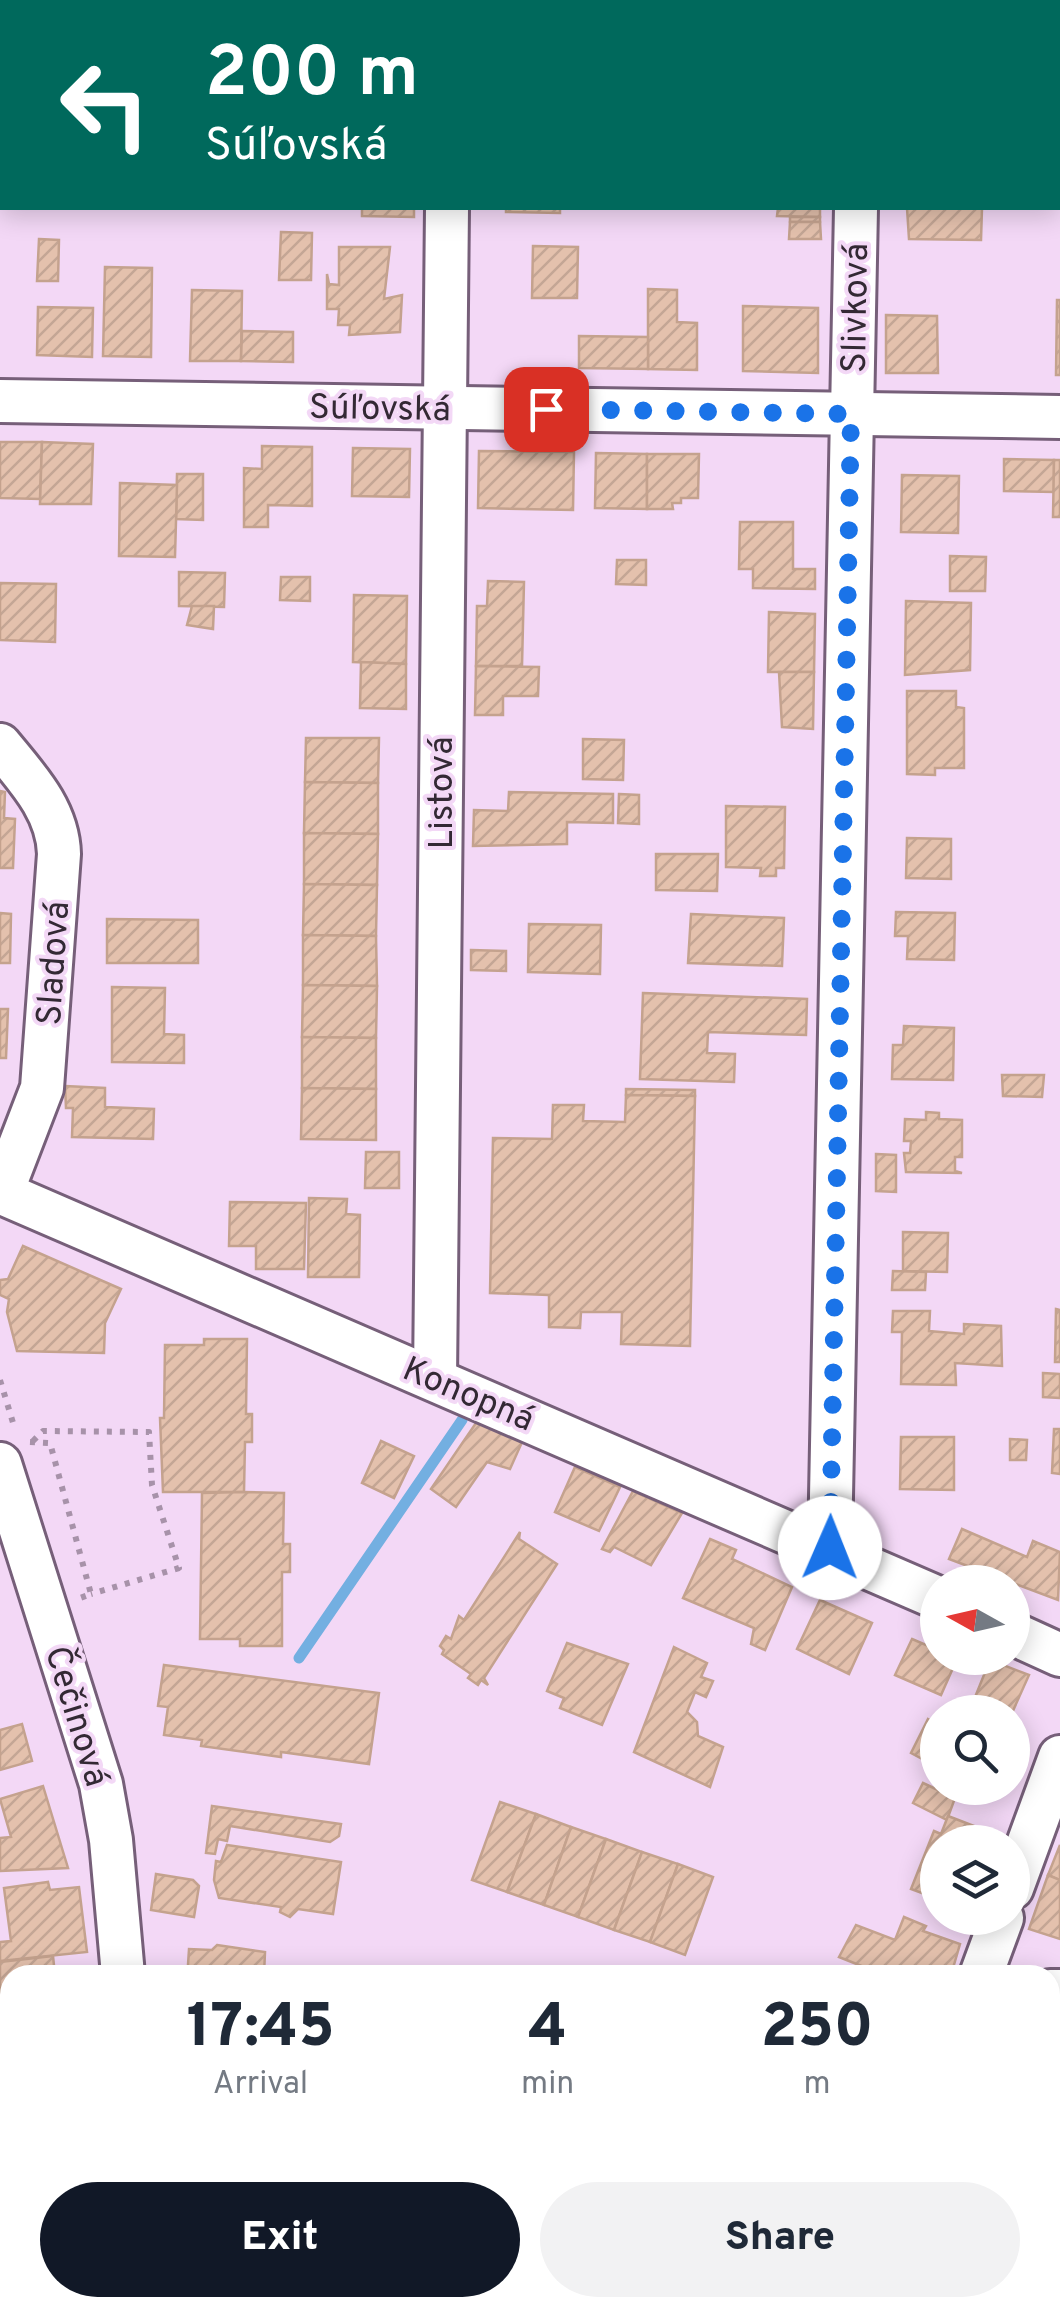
<!DOCTYPE html>
<meta charset="utf-8">
<style>
:root{--surface:#fff;--page:#f2f2f3;--text:#1f2937;--muted:#747a83;--accent:#111827}
body{margin:0;font-family:Overpass,sans-serif;background:var(--page);color:var(--text);height:100vh;display:flex;flex-direction:column;font-size:38px;white-space:nowrap}
*{box-sizing:border-box;margin:0}
p{font-size:32px;color:var(--muted)}
.icon{flex:none;width:55px;height:55px;fill:none;stroke:currentColor;stroke-width:2;stroke-linecap:round;stroke-linejoin:round}
.map{position:relative;flex:1;overflow:hidden}
.panel{position:absolute;left:0px;top:1965px;width:1060px;height:352px;display:flex;flex-direction:column;background:var(--surface);border-radius:30px 30px 0 0;box-shadow:0 5px 25px #0003}
.panel>*{flex:none}
.top-card{position:absolute;left:0px;top:0px;width:1060px;height:210px;box-shadow:0 5px 25px #0003;background:#00695c;color:#fff;overflow:hidden}
.needle{width:65px;rotate:278deg}
.controls{position:absolute;left:920px;top:1565px;display:grid;gap:20px}
.controls a{display:grid;place-items:center;width:110px;height:110px;border-radius:50%;background:var(--surface);box-shadow:0 5px 25px #0003;font-size:50px}
.pin{position:absolute;display:grid;place-items:center;width:85px;height:85px;color:#fff;margin:-42px;border-radius:20px;box-shadow:0 5px 15px #0006}
.me{position:absolute;width:110px;margin:-55px;rotate:1deg;stroke-linejoin:round;filter:drop-shadow(0 0 8px #0008)}
.turn{display:flex;align-items:center;gap:35px;height:210px;padding:0 40px;font-size:45px}
.turn .icon{width:130px;height:130px;stroke-width:2.5}
.turn b{display:block;font-size:70px;line-height:85px}
.eta{display:flex;justify-content:space-evenly;align-items:center;height:170px;text-align:center}
.eta b{font-size:60px;font-weight:800;line-height:70px}
.action{display:flex;gap:20px;margin-top:auto;padding:20px 40px}
.action a{flex:1;height:115px;border-radius:60px;background:var(--accent);color:#fff;font-size:40px;font-weight:800;line-height:115px;text-align:center}
.action a+a{background:var(--page);color:var(--text)}
.map>svg:first-child{display:block}
.lines{fill:none;stroke-linecap:round;stroke-linejoin:round}
.stream{stroke:#73afe1;stroke-width:11}
.building{fill:url(#building-hatch);stroke:#c4a28e;stroke-width:2.5}
.minor-casing{stroke:#765f79;stroke-width:48}
.path{stroke:#a792a9;stroke-width:6;stroke-dasharray:5 8;stroke-linecap:butt}
.minor{stroke:#fff;stroke-width:42}
.route{stroke:#1a73e8;stroke-width:18;stroke-dasharray:0 32.4}
.labels{text-anchor:middle;stroke-width:8;stroke-linejoin:round;paint-order:stroke}
.street-label{font-size:35px;fill:#332934;stroke:#f3d8f6}
</style>
<div class="map">
<svg width="1060" height="2316" viewBox="0 0 1060 2316">
<defs>
<pattern id="building-hatch" width="6" height="6" patternUnits="userSpaceOnUse" patternTransform="scale(2.5)"><rect width="6" height="6" fill="#e4c1ad"/><path d="M-1 1l2-2M0 6l6-6M5 7l2-2" fill="none" stroke="#c4a695"/></pattern>
</defs>
<rect width="100%" height="100%" fill="#f3d8f6"/>
<g class="lines">
<!-- stream -->
<path class="stream" d="M299 1658 462 1420"/>
</g>
<!-- building -->
<g class="building">
<rect x="484" y="0" width="45" height="2"/>
<rect x="779" y="0" width="45" height="2"/>
<rect x="887" y="0" width="100" height="2"/>
<path d="M362 208H414V217L362 216Z"/>
<path d="M506 208H560V213L506 212Z"/>
<path d="M778 208H820V217L777 216Z"/>
<path d="M907 208H982L981 240 909 239Z"/>
<rect x="790" y="217" width="30" height="5"/>
<path d="M790 222H820L821 239H789Z"/>
<path d="M281 232 312 233 311 280H279Z"/>
<path d="M39 239 59 240 58 281H37Z"/>
<path d="M533 246 578 247 577 298H532Z"/>
<path d="M339 247H390L384 299 402 295 400 332 349 335 350 325H338L339 309H327V274L329 284 339 285Z"/>
<path d="M105 267 152 268 151 357 103 356Z"/>
<path d="M648 289 677 290V322L697 323V370L648 369Z"/>
<path d="M192 290 242 291 241 361H190Z"/>
<path d="M1057 300H1060V375H1056Z"/>
<path d="M743 306 818 308V373L743 371Z"/>
<path d="M38 307 93 308 92 357 37 355Z"/>
<path d="M886 315 937 316 938 373H886Z"/>
<path d="M242 331 293 332V362L241 361Z"/>
<path d="M579 336 648 337V369L579 368Z"/>
<path d="M0 442H42L40 499 0 498Z"/>
<path d="M42 442 93 444 91 504H40Z"/>
<path d="M262 446 312 447V506L268 505V527H244V468L262 469Z"/>
<path d="M353 448 410 449 409 497 352 496Z"/>
<path d="M479 451 574 452 573 510 478 508Z"/>
<path d="M596 453 647 454V509L595 508Z"/>
<path d="M647 454H699L698 498H681V503H672L673 509H647Z"/>
<path d="M1004 459 1054 460V492L1004 491Z"/>
<path d="M1054 460H1060V517H1053Z"/>
<path d="M177 474H203V520L176 519Z"/>
<path d="M902 475 959 476 958 533 901 532Z"/>
<path d="M120 483 177 485 175 557 119 556Z"/>
<path d="M740 522H793V569H815V589L753 588V569H739Z"/>
<path d="M950 556 986 557 985 591H950Z"/>
<path d="M617 560H646V585L616 584Z"/>
<path d="M179 572 225 573 224 607 179 606Z"/>
<path d="M281 577H310V601L280 600Z"/>
<path d="M488 581 524 582 522 666H476L477 606H487Z"/>
<path d="M0 583 56 584 55 642 0 640Z"/>
<path d="M354 595 407 596 406 664 353 662Z"/>
<path d="M906 601 971 603 970 670 905 675Z"/>
<path d="M192 606H214L213 629 187 625Z"/>
<path d="M769 612 815 614 814 672H768Z"/>
<path d="M361 662 406 664V709L360 708Z"/>
<path d="M476 666 539 667 538 696H503V715H475Z"/>
<path d="M779 672H814L813 729 782 727Z"/>
<path d="M907 691H956V707L964 708V768H935V775L907 774Z"/>
<path d="M306 738H379L378 783 305 782Z"/>
<path d="M583 739 624 740 623 780 583 779Z"/>
<path d="M305 782 378 783V834L304 833Z"/>
<path d="M0 791 5 792 4 818 15 819 13 868H0Z"/>
<path d="M509 792 613 794V823L567 822V844L473 846 474 810 508 811Z"/>
<path d="M619 794 639 795V824L618 823Z"/>
<path d="M726 806 785 807 784 868H776V876H760L761 868 726 867Z"/>
<path d="M304 833 378 834 377 885 304 884Z"/>
<path d="M907 838 951 839V879L906 878Z"/>
<path d="M656 854H718L717 891 656 890Z"/>
<path d="M304 884 377 885 376 936 303 935Z"/>
<path d="M896 912 955 913 954 960 907 959 908 936H895Z"/>
<path d="M0 913 11 914 10 963H0Z"/>
<path d="M691 914 784 918 782 966 688 963Z"/>
<path d="M107 919 198 920V963H107Z"/>
<path d="M529 924 601 925 600 974 528 972Z"/>
<path d="M303 935 376 936 377 986 303 985Z"/>
<path d="M471 950 506 951V971L471 970Z"/>
<path d="M303 985 377 986 376 1038 302 1037Z"/>
<path d="M112 987 165 988 164 1034 184 1035V1063L112 1062Z"/>
<path d="M643 993 807 999 806 1035 708 1032 707 1053 735 1054 734 1082 640 1079Z"/>
<path d="M0 1009H8L6 1058H0Z"/>
<path d="M904 1026 954 1028 953 1080 892 1079 893 1045H903Z"/>
<path d="M302 1037 376 1038V1089L302 1088Z"/>
<path d="M1002 1075H1044L1042 1097 1003 1096Z"/>
<path d="M65 1086 105 1088V1107L154 1109 153 1139 72 1137 73 1108H66Z"/>
<path d="M302 1088 376 1089V1140L301 1139Z"/>
<path d="M626 1089 695 1090V1096L626 1095Z"/>
<path d="M626 1095 695 1096 690 1346 621 1344 622 1312H581L580 1328 549 1327V1295L490 1293 493 1138 552 1139 553 1105H584L583 1121 625 1122Z"/>
<path d="M926 1112 939 1113V1119L962 1120V1157H955V1171L962 1173 906 1172 904 1153H910L911 1141H904L905 1119 926 1120Z"/>
<path d="M366 1152H399V1188H365Z"/>
<path d="M876 1154 896 1155V1192L876 1191Z"/>
<path d="M309 1198 347 1199 346 1214 360 1215 359 1277H308Z"/>
<path d="M230 1202 306 1203 304 1269H256V1246H229Z"/>
<path d="M903 1232 948 1233 947 1272 903 1271Z"/>
<path d="M23 1246 121 1289 105 1323 104 1353 17 1351 7 1312 9 1299 0 1295V1280L8 1279Z"/>
<path d="M893 1271 926 1272 925 1290H892Z"/>
<path d="M1056 1309 1060 1310V1362H1055Z"/>
<path d="M893 1311H930L929 1331 964 1334V1324L1001 1326 1002 1366 955 1363 956 1385 901 1384 902 1332H892Z"/>
<path d="M204 1339H247L246 1414H252V1442H245L244 1492H163L160 1418H164L165 1345H204Z"/>
<path d="M1043 1373 1060 1374V1398L1043 1397Z"/>
<path d="M478 1420 523 1440 510 1469 487 1462 456 1507 431 1489Z"/>
<path d="M1054 1429H1060V1474L1052 1473Z"/>
<path d="M901 1437H954V1490L900 1489Z"/>
<path d="M1010 1439 1027 1440 1026 1460H1010Z"/>
<path d="M381 1441 414 1456 394 1498 362 1483Z"/>
<path d="M575 1467 620 1487 599 1531 555 1512Z"/>
<path d="M633 1491 682 1513 651 1565 614 1547 610 1552 602 1549Z"/>
<path d="M244 1492 284 1493 283 1544H290V1572H282V1646H240V1639H200L202 1493Z"/>
<path d="M962 1529 1027 1557 1033 1541 1060 1552 1058 1600 949 1559Z"/>
<path d="M520 1532 519 1539 557 1564 484 1678 488 1685 481 1680 478 1685 468 1678 471 1674 442 1654 444 1650 440 1646 446 1636 451 1639 459 1616 464 1620Z"/>
<path d="M710 1539 736 1550 732 1559 792 1587 765 1650 751 1644 754 1628 683 1598Z"/>
<path d="M820 1600 872 1623 849 1674 797 1649Z"/>
<path d="M912 1639 938 1650V1658L957 1659 941 1695 895 1675Z"/>
<path d="M567 1643 628 1664 602 1725 560 1708 564 1698 547 1691Z"/>
<path d="M674 1647 707 1663 701 1677 713 1681 706 1697 695 1692 687 1712 697 1722 698 1736 723 1747 710 1787 634 1752Z"/>
<path d="M990 1660 1029 1675 1012 1713 969 1712Z"/>
<path d="M164 1665 379 1693 369 1764 281 1752V1757L201 1746 202 1740 164 1735 168 1707 158 1706Z"/>
<path d="M928 1719 938 1724V1747L930 1763 911 1753Z"/>
<path d="M22 1724 32 1761 0 1770V1730Z"/>
<path d="M923 1783 955 1798 947 1820 913 1803Z"/>
<path d="M43 1786 68 1868 0 1871V1838L11 1837 0 1799Z"/>
<path d="M500 1802 536 1814 507 1892 472 1880Z"/>
<path d="M212 1806 341 1824 339 1836 330 1842 230 1826 227 1841 218 1839 215 1854 206 1853Z"/>
<path d="M536 1814 571 1827 544 1905 507 1892Z"/>
<path d="M948 1816 974 1826 967 1842H938V1899L911 1889 934 1831 941 1834Z"/>
<path d="M571 1827 606 1839 578 1917 544 1905Z"/>
<path d="M606 1839 642 1852 614 1930 578 1917Z"/>
<path d="M227 1845 341 1862 333 1914 298 1909 290 1917 280 1912 281 1907 219 1898 214 1880 216 1861 221 1862Z"/>
<path d="M1060 1845V1880L1048 1875Z"/>
<path d="M642 1852 678 1864 650 1942 614 1930Z"/>
<path d="M678 1864 713 1877 685 1955 650 1942Z"/>
<path d="M156 1874 193 1880 199 1886 194 1917 151 1910Z"/>
<path d="M1048 1875 1060 1880V1939L1029 1929Z"/>
<path d="M48 1882 50 1890 79 1887 87 1952 0 1961V1942L11 1941 4 1888Z"/>
<path d="M904 1917 926 1926 923 1931 960 1944 951 1975H884L839 1957 856 1925 895 1940Z"/>
<path d="M217 1945 265 1952 264 1975H194L188 1965 189 1949 212 1950Z"/>
<path d="M53 1956 55 1975H10V1998L0 1999V1962Z"/>
<path d="M356 1967 399 1968V1975H355Z"/>
<path d="M10 2017V2051H9L7 2043H0V2018Z"/>
<path d="M10 2162V2179H1L0 2188V2163Z"/>
<path d="M1050 2190 1060 2194V2225L1050 2223Z"/>
<path d="M1050 2262H1060V2316H1037V2308H1050Z"/>
<path d="M12 2308H93L100 2316H18L12 2315Z"/>
<path d="M494 2308H592V2316H493Z"/>
<path d="M705 2308H818V2316H703Z"/>
</g>
<g class="lines">
<!-- minor casing -->
<g class="minor-casing">
<g id="minor">
<path d="M450 2V0"/>
<path d="M860 2V0"/>
<path d="M0 401 1060 417"/>
<path d="M0 745C27 778 58 810 59 854L42 1088 2 1192"/>
<path d="M0 1192 938 1598"/>
<path d="M435 1379 447 208"/>
<path d="M0 1464 101 1784 111 1840 123 1975"/>
<path d="M830 1548 856 208"/>
<path d="M1012 1633 1060 1655"/>
<path d="M1012 1888 1060 1757"/>
<path d="M981 1975 1002 1918"/>
<path d="M1050 1991H1060"/>
<path d="M142 2308 143 2316"/>
<path d="M874 2316 877 2308"/>
</g>
</g>
<!-- path -->
<g class="path">
<path d="M0 1380 14 1426"/>
<path d="M33 1441 43 1431 149 1432 152 1485 179 1568 91 1594"/>
<path d="M30 1442 50 1443 91 1594 80 1598"/>
</g>
<!-- minor -->
<use href="#minor" class="minor"/>
</g>
<g class="lines">
<!-- route -->
<path class="route" d="M546 409 851 414 830 1548"/>
</g>
<g class="labels">
<!-- street labels -->
<g class="street-label">
<text transform="translate(854 308) rotate(-89)" y="12">Slivková</text>
<text transform="translate(380 407) rotate(1)" y="12">Súľovská</text>
<text transform="translate(440 793) rotate(-90)" y="12">Listová</text>
<text transform="translate(52 963) rotate(-86)" y="12">Sladová</text>
<text transform="translate(469 1393) rotate(23)" y="12">Konopná</text>
<text transform="translate(78 1716) rotate(73)" y="12">Čečinová</text>
</g>
</g>
</svg>
<div class="controls">
<a><svg class="needle" viewBox="-14 -14 28 28"><path d="M0-13l5 13h-10z" fill="#e53935"/><path d="M0 13l5-13h-10z" fill="#747a83"/></svg></a>
<a><svg class="icon" aria-label="search" viewBox="0 0 24 24"><circle cx="10" cy="10" r="6"/><path d="M15 15l6 6"/></svg></a>
<a><svg class="icon" aria-label="layers" viewBox="0 0 24 24"><path d="M12 4l9 5-9 5-9-5zM3 14l9 5 9-5"/></svg></a>
</div>
<div class="pin" style="left:546px;top:409px;background:#d93025"><svg class="icon" aria-label="arrive" viewBox="0 0 24 24"><path d="M6 21V4h12l-3 4 3 4H6"/></svg></div>
<svg class="me" style="left:830px;top:1548px" viewBox="-20 -20 40 40"><circle r="19" fill="#fff"/><path d="M0-13L10 11 0 6-10 11z" fill="#1a73e8"/></svg>
<div class="top-card">
<div class="turn"><svg class="icon" aria-label="left" viewBox="0 0 24 24"><path d="M17 20v-9H6M10 6l-5 5 5 5"/></svg><div><b>200 m</b>Súľovská</div></div>
</div>
<section class="panel">
<div class="eta">
<div><b>17:45</b><p>Arrival</p></div>
<div><b>4</b><p>min</p></div>
<div><b>250</b><p>m</p></div>
</div>
<div class="action"><a>Exit</a><a>Share</a></div>
</section>
</div>
